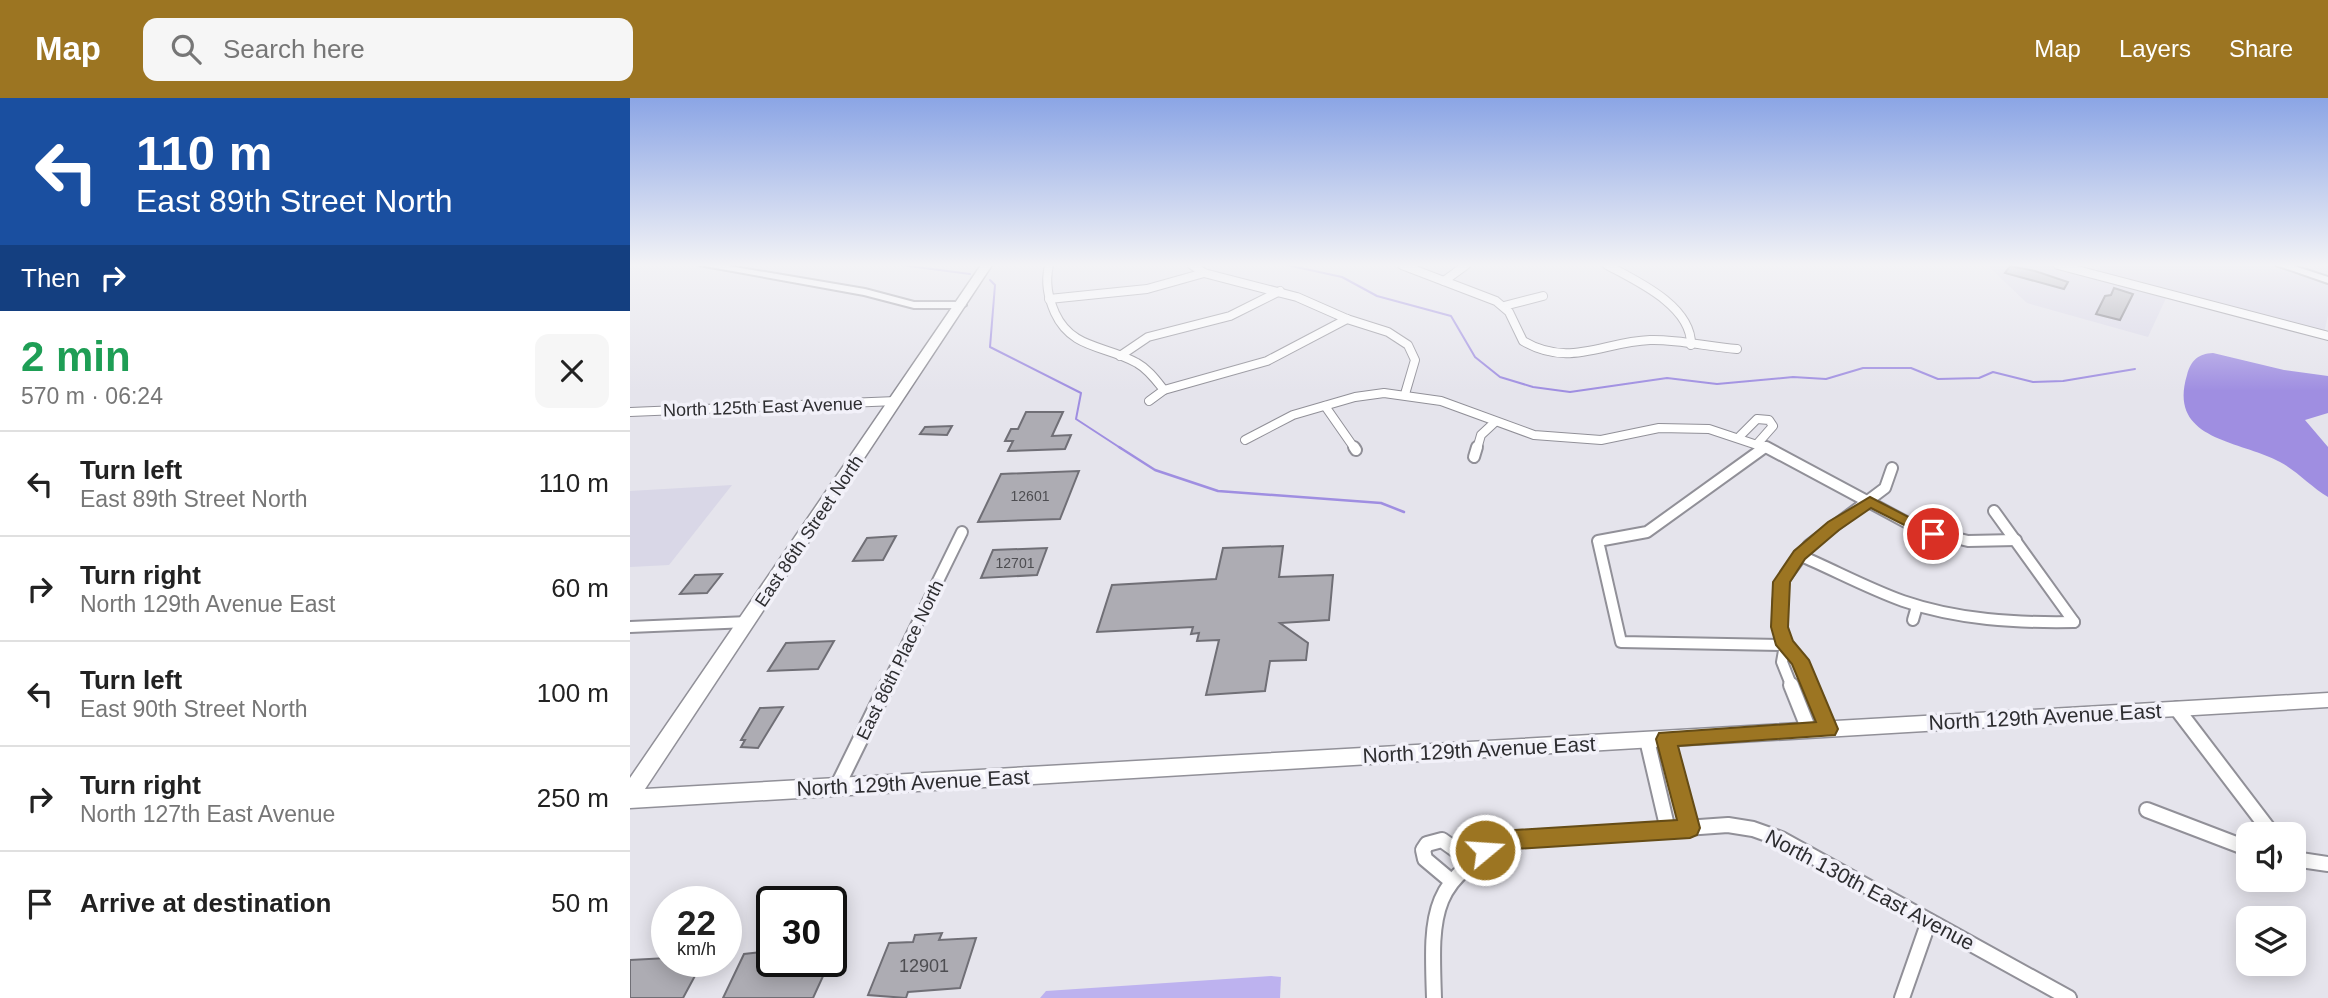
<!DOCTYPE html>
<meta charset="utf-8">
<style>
:root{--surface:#fff;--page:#f6f6f6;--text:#222;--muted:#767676;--line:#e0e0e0;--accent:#9c7522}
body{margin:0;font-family:Helvetica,sans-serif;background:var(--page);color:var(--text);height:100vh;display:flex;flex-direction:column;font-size:26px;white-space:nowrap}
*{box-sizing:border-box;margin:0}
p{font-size:23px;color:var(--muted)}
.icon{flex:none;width:38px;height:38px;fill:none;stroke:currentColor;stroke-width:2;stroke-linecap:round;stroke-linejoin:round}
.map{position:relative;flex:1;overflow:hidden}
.side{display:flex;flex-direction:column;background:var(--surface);width:630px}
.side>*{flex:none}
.hud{background:#1a4fa0;color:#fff;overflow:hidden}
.tools{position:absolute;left:1606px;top:724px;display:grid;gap:14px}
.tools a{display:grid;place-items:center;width:70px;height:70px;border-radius:14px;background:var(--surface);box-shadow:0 4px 18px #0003;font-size:35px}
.speed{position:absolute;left:21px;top:788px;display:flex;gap:14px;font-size:35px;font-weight:700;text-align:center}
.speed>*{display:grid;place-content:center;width:91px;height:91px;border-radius:50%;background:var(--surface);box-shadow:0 4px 18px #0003;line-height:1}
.speed small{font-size:18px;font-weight:400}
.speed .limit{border:4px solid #111;border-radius:10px;background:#fff;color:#111}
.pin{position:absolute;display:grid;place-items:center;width:60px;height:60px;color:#fff;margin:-30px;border:4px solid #fff;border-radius:50%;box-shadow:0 2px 7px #0007}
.me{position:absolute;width:77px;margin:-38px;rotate:72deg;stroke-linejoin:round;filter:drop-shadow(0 0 5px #0008)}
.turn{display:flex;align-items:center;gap:24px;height:147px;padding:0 21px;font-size:32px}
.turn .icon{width:91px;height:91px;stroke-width:2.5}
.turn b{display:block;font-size:49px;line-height:60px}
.then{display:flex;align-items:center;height:66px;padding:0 21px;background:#0003;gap:14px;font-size:26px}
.round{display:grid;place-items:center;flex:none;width:74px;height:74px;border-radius:14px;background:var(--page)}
.head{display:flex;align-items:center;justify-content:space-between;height:119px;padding:0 21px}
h1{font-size:42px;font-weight:700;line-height:52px;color:#1e9e55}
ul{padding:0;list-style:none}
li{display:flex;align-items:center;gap:21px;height:105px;padding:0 21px;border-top:2px solid var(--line)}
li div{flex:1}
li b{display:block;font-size:26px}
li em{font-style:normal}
header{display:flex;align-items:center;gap:42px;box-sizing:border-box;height:98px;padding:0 35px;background:var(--accent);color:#fff}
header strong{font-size:33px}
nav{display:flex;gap:38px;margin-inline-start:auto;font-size:24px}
.search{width:490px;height:63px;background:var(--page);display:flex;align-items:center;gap:18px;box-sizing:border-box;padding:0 24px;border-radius:14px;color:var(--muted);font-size:26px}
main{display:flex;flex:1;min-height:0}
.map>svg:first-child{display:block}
.built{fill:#d9d7e7}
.green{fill:#bdb2ef}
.water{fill:#9f8ee1}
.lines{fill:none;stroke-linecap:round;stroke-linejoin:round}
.stream-far1{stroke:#9f8ee1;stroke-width:2}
.stream{stroke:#9f8ee1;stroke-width:2.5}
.building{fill:#adacb3;stroke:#706f76;stroke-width:2}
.minor-far2-casing{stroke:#919098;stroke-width:10}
.minor-far1-casing{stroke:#919098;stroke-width:14}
.minor-casing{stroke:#919098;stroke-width:18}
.tertiary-casing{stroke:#919098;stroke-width:4}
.secondary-casing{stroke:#919098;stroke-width:3}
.minor-far2{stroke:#fff;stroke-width:8}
.minor-far1{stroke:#fff;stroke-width:10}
.minor{stroke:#fff;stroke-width:14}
.tertiary{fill:#fff;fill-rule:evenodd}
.secondary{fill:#fff;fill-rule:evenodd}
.route{fill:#9c7522;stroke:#654c16;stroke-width:2}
.labels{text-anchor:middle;stroke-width:7;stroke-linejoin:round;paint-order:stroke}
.number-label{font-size:14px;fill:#4d4d51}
.street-label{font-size:18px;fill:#2d2d30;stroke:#f2f1f9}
.near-number-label{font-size:18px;fill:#4d4d51}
.near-street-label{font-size:21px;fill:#2d2d30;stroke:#f2f1f9}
</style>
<header>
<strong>Map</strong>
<div class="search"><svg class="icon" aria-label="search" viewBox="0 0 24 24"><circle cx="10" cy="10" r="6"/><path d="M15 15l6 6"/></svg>Search here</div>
<nav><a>Map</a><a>Layers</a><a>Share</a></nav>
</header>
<main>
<section class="side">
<div class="hud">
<div class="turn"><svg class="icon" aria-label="left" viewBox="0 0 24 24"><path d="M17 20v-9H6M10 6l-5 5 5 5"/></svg><div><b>110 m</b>East 89th Street North</div></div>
<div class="then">Then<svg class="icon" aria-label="right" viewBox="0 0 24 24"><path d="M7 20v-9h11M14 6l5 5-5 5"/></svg></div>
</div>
<div class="head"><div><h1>2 min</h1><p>570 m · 06:24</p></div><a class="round"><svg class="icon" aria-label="close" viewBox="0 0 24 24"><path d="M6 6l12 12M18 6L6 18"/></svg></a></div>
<ul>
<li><svg class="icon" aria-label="left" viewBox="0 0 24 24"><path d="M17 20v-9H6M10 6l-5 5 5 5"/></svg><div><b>Turn left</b><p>East 89th Street North</p></div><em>110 m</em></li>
<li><svg class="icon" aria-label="right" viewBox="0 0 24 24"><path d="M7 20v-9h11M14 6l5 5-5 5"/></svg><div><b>Turn right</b><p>North 129th Avenue East</p></div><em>60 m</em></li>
<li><svg class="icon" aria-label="left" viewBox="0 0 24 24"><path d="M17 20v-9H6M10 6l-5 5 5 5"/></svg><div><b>Turn left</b><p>East 90th Street North</p></div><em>100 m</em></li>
<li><svg class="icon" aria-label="right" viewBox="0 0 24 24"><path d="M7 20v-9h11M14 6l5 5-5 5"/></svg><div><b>Turn right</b><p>North 127th East Avenue</p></div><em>250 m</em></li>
<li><svg class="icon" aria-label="arrive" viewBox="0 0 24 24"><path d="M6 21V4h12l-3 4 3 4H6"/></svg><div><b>Arrive at destination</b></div><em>50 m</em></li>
</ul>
</section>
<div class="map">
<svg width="1698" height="900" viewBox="0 0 1698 900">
<rect width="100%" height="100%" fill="#e5e4ec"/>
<!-- built -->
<g class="built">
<path d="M1357 167H1421L1537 198 1518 239 1397 205Z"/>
<path d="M1471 167H1644L1698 183V217L1694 235 1467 175Z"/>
<path d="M102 387 39 467 0 469V393Z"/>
</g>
<!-- green -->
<path class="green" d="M641 878 651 879 650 900H410L416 893Z"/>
<!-- water -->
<path class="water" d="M1583 255 1654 272 1698 278V315L1675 322 1698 349V399C1681 389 1667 373 1650 364 1610 342 1537 343 1557 277 1561 262 1568 256 1583 255Z"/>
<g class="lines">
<!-- stream-far1 -->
<g class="stream-far1">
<path d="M271 167 340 176"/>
<path d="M657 167 712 179 747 198 821 218 845 259 870 279 903 289 940 294 1037 280 1087 286 1163 279 1196 281 1233 270H1281L1308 281 1349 280 1363 274 1403 284 1433 283 1505 271"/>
<path d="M360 182 365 187 360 249 451 295 446 321 492 351"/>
</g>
<!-- stream -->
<path class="stream" d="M489 349 525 372 588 393 751 405 774 414"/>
</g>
<!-- building -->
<g class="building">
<path d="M1380 168 1405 173 1438 184 1434 191 1375 175Z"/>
<path d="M1484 190 1503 196 1490 222 1466 216 1475 198 1481 197Z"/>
<path d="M396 314H433L422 338 441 337 435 351 378 353 383 343H375L381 331H388Z"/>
<path d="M322 328 317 337 290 336 295 329Z"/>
<path d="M449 373 430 421 348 424 371 376Z"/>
<path d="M266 438 253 462 223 463 237 440Z"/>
<path d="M653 448 649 479 703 477 699 522 650 525 678 545 676 562 640 563 635 593 576 597 589 542 567 543 569 535 561 536 563 529 467 534 482 487 586 481 593 450Z"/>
<path d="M417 450 407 477 351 480 363 452Z"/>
<path d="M92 476 77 495 50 496 65 477Z"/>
<path d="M204 543 188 571 138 573 156 545Z"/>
<path d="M153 609 128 650 111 649 115 642H111L130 610Z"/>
<path d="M312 835 309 842 346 840 330 890 278 894 276 900 238 897 259 845 283 844 285 837Z"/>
<path d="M142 853V863H200L183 900H93L114 856Z"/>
<path d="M37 860V863H73L53 900H0V862Z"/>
</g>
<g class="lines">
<!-- minor-far2 casing -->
<g class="minor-far2-casing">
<g id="minor-far2">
<path d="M419 167C415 185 418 199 425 215 442 252 476 247 507 265 518 271 526 282 534 292"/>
<path d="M562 167 574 175 667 199 717 221 758 234 778 247 785 262 775 296"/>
<path d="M772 167 866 203 879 214 893 243C939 270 972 244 1020 242 1049 241 1078 249 1107 251"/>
<path d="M977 167C1007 183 1062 208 1061 247"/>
<path d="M1428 167 1698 238"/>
<path d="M814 183 836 167"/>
<path d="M419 201 517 191 574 175"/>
<path d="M874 208 913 198"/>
<path d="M490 258 518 239 600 218 650 193"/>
<path d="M519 303 534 292 637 263 717 221"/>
<path d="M695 308 725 351"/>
<path d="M0 314 266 303"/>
<path d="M1110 338 1127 321 1139 322 1143 328 1128 345"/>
<path d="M615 342 663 317 725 299 754 295 811 303 904 337 971 342 1029 330 1079 331 1139 351"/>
<path d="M847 351 851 337 865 324"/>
<path d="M1133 351 1135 349"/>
</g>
</g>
<!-- minor-far1 casing -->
<g class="minor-far1-casing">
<g id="minor-far1">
<path d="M724 349 726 352"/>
<path d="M1135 349 1017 434 968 443 991 544 1155 547"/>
<path d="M1136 349 1289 431 1338 443 1386 442"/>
<path d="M844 359 847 349"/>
<path d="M1364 413 1444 524"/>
<path d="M1169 457C1204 472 1237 490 1273 503 1328 522 1386 525 1444 524"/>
<path d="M1283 522 1287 508"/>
<path d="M0 529 118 524"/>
<path d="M1155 547 1170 562 1181 589"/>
<path d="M256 589 332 434"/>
<path d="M1162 589 1152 564 1155 547 1149 529 1148 504 1152 484 1179 447 1255 390 1262 370"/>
</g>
</g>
<!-- minor casing -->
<g class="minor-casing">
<g id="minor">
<path d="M1161 587 1179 632"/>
<path d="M1180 587 1198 631"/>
<path d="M1547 611 1643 737"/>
<path d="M1036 641 1060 730"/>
<path d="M1017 642 1038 732"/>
<path d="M207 689 257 587"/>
<path d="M1517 712 1619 751"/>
<path d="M1664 761 1698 766"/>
<path d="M820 782 795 761 793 752 797 746 812 742 840 762"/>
<path d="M804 900C801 814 799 779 885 742L1098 727 1123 731 1151 741 1439 900"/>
<path d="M1272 900 1299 823"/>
</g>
</g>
<!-- tertiary casing -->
<g class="tertiary-casing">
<g id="tertiary">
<path d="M69 167H93L235 191 284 204H331L336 207 331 210H284L234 197Z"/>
<path d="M1646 167H1661L1698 179V185Z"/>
</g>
</g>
<!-- secondary casing -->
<g class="secondary-casing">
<path id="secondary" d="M351 167H362L15 691 1698 595V609L0 710V680Z"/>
</g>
<!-- minor-far2 -->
<use href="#minor-far2" class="minor-far2"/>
<!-- minor-far1 -->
<use href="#minor-far1" class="minor-far1"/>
<!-- minor -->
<use href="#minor" class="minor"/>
<!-- tertiary -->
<use href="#tertiary" class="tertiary"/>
<!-- secondary -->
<use href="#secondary" class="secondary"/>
</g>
<!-- sky -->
<linearGradient id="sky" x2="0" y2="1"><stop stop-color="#8ba5e5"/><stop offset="0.57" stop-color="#f3f3f6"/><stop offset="1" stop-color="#f3f3f6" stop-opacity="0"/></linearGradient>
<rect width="1698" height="293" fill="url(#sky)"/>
<!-- route -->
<path class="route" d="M1240 399 1311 436 1303 441 1298 439 1241 410 1209 432 1175 461 1160 484 1158 529 1163 543 1179 562 1208 631 1205 637 1048 648 1070 730 1067 737 1060 740 885 751 855 762 848 759 845 752 848 745 885 732 1047 722 1026 641 1029 635 1186 624 1162 566 1146 547 1141 529 1143 484 1164 453 1198 424Z"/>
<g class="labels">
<!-- number labels -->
<g class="number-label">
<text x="400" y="403">12601</text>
<text x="385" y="470">12701</text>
</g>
<!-- street labels -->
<g class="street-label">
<text transform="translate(133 309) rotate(-2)" y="6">North 125th East Avenue</text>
<text transform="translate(179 433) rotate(-56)" y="6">East 86th Street North</text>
<text transform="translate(270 562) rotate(-64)" y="6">East 86th Place North</text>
</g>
<!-- near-number labels -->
<g class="near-number-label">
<text x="294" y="874">12901</text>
</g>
<!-- near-street labels -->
<g class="near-street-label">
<text transform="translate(1415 619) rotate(-3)" y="7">North 129th Avenue East</text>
<text transform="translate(849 652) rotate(-3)" y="7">North 129th Avenue East</text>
<text transform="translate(283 685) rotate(-3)" y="7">North 129th Avenue East</text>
<text transform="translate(1240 792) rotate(28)" y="7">North 130th East Avenue</text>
</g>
</g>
</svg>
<div class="tools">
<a><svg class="icon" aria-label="sound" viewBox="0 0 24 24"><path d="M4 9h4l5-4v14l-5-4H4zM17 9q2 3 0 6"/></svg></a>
<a><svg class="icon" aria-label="layers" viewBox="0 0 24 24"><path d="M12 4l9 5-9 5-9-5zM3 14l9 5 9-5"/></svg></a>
</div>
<div class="speed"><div>22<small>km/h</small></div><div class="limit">30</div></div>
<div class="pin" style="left:1303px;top:436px;background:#d93025"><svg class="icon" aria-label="arrive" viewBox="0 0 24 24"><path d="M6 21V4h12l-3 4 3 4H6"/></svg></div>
<svg class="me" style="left:855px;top:752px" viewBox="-20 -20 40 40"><circle r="17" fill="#9c7522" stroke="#fff" stroke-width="3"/><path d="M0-11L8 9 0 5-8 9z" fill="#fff"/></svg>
</div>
</main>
